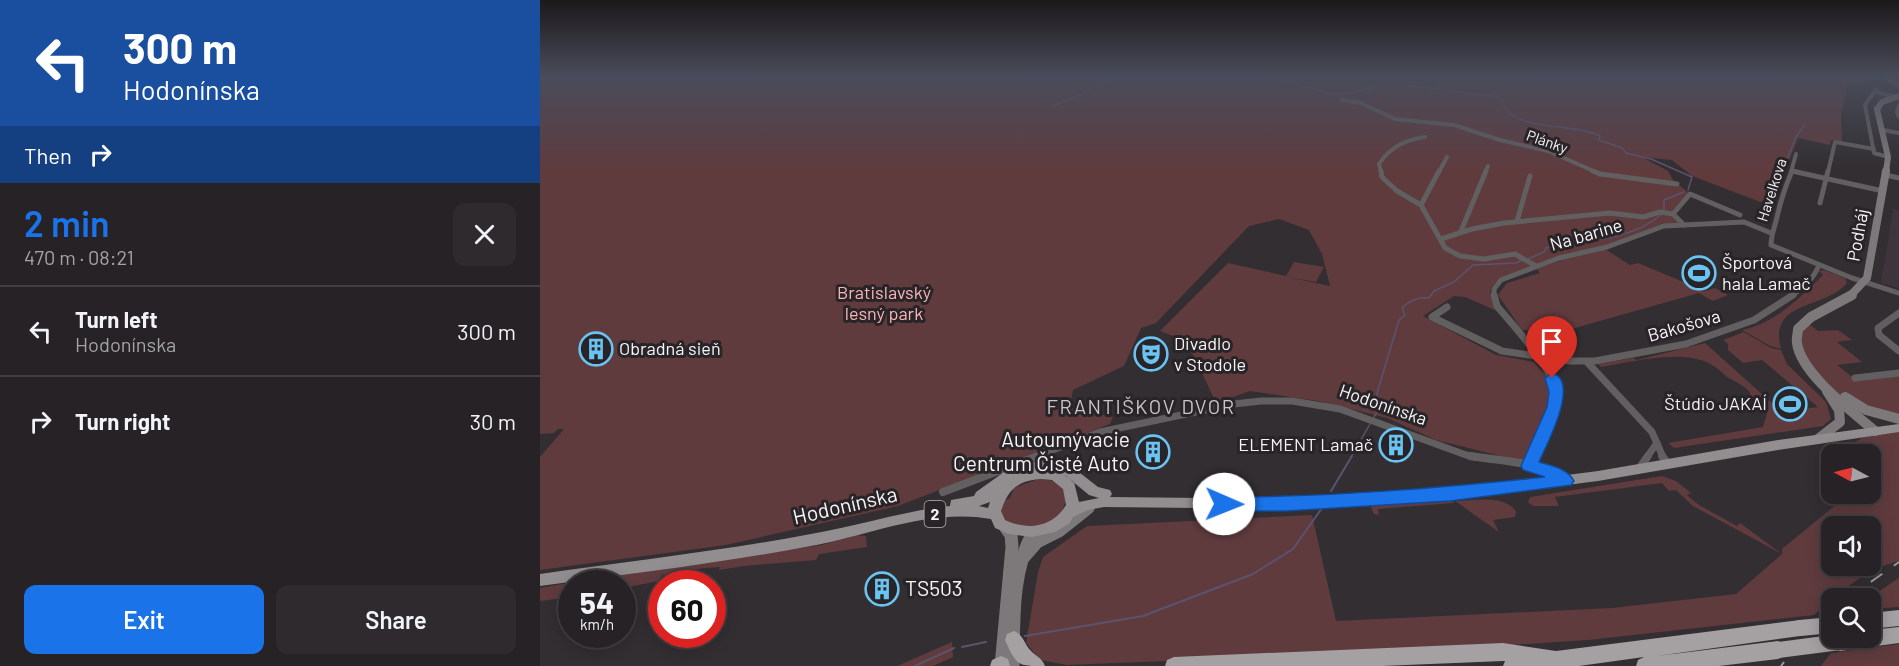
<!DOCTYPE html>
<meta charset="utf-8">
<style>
:root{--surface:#262225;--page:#2e2a2d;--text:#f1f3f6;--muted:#a4a4a7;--line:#423f42;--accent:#1a73e8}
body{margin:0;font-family:Barlow,sans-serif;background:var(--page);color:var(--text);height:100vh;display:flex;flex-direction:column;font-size:22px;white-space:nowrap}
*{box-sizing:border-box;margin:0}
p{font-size:20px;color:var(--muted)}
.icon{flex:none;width:33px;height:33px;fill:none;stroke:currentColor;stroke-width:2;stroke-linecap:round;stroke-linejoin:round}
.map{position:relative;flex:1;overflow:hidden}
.drawer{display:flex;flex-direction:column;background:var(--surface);width:540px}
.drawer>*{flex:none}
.top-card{background:#1a4fa0;color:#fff;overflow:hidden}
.needle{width:39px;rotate:277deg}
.controls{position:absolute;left:1281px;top:444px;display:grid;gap:12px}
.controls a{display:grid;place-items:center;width:60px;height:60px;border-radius:12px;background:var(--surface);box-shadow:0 3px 15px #0003,0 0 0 2px var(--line);font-size:30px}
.speed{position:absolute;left:18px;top:570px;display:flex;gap:12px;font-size:30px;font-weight:700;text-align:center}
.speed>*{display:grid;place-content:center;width:78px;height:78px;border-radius:50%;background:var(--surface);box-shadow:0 3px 15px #0003,0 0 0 2px var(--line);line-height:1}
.speed small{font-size:15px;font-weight:400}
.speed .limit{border:9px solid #d22;background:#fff;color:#111}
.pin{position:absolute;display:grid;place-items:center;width:51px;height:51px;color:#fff;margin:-62px -26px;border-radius:50% 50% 50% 0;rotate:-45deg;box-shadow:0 0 6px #0007}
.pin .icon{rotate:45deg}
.me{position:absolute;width:66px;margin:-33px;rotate:91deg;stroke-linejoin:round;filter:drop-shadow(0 0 4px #0008)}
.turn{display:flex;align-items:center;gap:21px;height:126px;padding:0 24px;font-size:27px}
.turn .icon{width:78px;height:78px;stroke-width:2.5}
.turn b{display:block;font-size:42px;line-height:51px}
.then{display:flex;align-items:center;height:57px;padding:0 24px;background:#0003;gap:12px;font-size:22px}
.round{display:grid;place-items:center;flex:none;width:63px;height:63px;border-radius:12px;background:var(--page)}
.summary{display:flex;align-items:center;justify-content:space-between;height:102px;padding:0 24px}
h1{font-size:36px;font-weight:600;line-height:45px;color:var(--accent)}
.button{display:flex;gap:12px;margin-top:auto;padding:12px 24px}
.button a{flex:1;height:69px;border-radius:12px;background:var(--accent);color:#fff;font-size:24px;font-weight:600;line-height:69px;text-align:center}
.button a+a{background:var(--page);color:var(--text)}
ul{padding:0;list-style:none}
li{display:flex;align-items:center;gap:18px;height:90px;padding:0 24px;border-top:2px solid var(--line)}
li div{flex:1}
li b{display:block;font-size:22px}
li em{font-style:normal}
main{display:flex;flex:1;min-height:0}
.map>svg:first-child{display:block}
.built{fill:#3e353c}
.green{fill:#5f3b3e;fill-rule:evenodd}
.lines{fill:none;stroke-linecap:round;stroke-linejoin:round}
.stream-far1{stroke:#5b536e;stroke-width:1.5}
.stream{stroke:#5b536e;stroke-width:2}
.street-far3{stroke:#615f60;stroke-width:4}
.street-far2{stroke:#615f60;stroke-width:5}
.street-far1{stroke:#615f60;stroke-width:7}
.street{stroke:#615f60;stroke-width:8}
.secondary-far3{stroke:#7d797b;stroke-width:6}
.secondary-far2{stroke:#7d797b;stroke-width:8}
.secondary-far1{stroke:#7d797b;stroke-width:10}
.secondary{stroke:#7d797b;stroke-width:13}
.primary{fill:#928d8f;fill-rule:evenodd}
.highway{fill:#a5a0a2;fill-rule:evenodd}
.rail{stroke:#9d9a9c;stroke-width:2;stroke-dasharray:14 14;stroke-linecap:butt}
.highway-bridge{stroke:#a5a0a2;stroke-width:16}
.route{fill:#1a73e8;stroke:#114b97;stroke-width:1.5}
.labels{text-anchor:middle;stroke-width:6;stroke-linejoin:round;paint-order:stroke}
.far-street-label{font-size:15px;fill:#f6f4f5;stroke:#282427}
.shield{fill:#282427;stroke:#b8b6b7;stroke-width:1.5}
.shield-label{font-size:16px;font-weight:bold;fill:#f6f4f5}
.street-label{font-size:18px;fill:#f6f4f5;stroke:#282427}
.poi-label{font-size:18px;fill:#f6f4f5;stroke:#282427;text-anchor:start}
.park-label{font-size:18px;fill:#fab4b9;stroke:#282427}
.neighbourhood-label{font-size:20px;letter-spacing:1.5px;fill:#c9c5c8;stroke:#282427}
.near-poi-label{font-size:21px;fill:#f6f4f5;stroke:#282427;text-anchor:end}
.near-street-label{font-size:21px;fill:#f6f4f5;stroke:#282427}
</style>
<main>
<section class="drawer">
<div class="top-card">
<div class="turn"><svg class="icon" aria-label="left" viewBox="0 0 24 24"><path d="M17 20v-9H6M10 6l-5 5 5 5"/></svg><div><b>300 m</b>Hodonínska</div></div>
<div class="then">Then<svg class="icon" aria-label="right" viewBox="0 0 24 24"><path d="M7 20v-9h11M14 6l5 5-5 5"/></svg></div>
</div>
<div class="summary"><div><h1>2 min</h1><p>470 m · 08:21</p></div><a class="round"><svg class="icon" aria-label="close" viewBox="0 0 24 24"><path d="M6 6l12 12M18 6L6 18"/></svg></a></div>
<ul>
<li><svg class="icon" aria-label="left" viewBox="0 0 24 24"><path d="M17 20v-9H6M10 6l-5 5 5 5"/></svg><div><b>Turn left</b><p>Hodonínska</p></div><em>300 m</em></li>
<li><svg class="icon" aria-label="right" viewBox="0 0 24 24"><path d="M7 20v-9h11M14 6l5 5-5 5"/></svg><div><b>Turn right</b></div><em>30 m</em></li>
</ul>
<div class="button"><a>Exit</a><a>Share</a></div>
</section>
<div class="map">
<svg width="1359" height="666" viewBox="0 0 1359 666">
<rect width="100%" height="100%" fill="#322e31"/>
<!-- built -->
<path class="built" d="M1353 209 1359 210V288L1341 283Z"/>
<!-- green -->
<g class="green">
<path d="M0 77H1327L1325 83 1308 84 1301 114 1302 142 1291 140 1290 145 1258 138 1231 206 1152 176 1132 160 1102 157 1128 171 1133 180 1150 194 1134 214 1144 225 1124 226 1067 247 1029 253 960 279C946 289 949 296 957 311L925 297 914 296 883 316 956 355 994 362 1006 376 1013 391 985 462 896 440 847 418 778 401 710 391 676 403 654 356 638 338 620 331 688 263 746 276 754 262 784 267 776 282 747 277 790 286 782 254 769 230 739 219 709 226 616 323 601 328 584 366 533 390 530 408 573 417 570 424 358 506 186 545 0 570V457L24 429H18L14 433 0 434Z"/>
<path d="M1065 249 1090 265 1098 263 1165 291 1175 288 1188 295 1173 301 1159 293 1021 332 982 330 958 295 967 283 1000 273 997 269 1024 259Z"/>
<path d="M1284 270 1305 278 1307 283C1284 310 1228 300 1241 349L1230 346 1202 330C1234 324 1261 297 1283 275L1279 271Z"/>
<path d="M1265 321 1278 331 1298 330 1312 340 1297 342 1322 362 1297 365 1316 380 1359 376V419C1329 408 1280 393 1265 362 1260 353 1259 340 1256 330Z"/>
<path d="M1204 332 1231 348 1241 350 1247 364 1286 402 1291 419 1283 426 1134 448 1128 443 1223 427 1227 413 1210 397V392C1202 384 1195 382 1187 377 1182 373 1178 368 1172 365 1143 348 1093 362 1061 367L1058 364 1093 358 1097 360 1165 343 1242 412 1278 407 1222 360 1203 363 1188 350V344L1183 340Z"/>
<path d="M1359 428V561C1325 569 1299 593 1274 615L1048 640 878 651 527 665 500 660 486 643 498 572 503 557 547 526 772 515 796 621 1072 608 1196 594 1242 554 1153 506 1136 490 1129 491 1122 483 1015 497 1019 506H993L988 502 990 497 1122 476 1136 481 1151 493 1147 495 1159 505 1197 526 1200 523 1242 554V549L1309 494H1330V454H1307L1302 449 1335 431ZM1292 526H1330V566H1292Z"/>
<path d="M498 479 515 481 526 491C526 519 513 520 491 531L464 521 461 511 462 502 470 498 474 488Z"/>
<path d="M887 499H912L914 503 838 509 839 515 834 514 831 508 834 503Z"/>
<path d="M915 501C935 501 963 494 976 511L975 517 953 520 959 532Z"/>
<path d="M315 535 326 536 327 547 279 554 276 560 204 566 179 570 180 567C161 568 141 571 122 575L119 581 83 588 82 584H32L31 597 0 601V588L76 574 282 545Z"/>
<path d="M1359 578V607L1331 609 1329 598Z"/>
<path d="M412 642 413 657 393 666H357Z"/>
<path d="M1359 644V666H1281L1291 653Z"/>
</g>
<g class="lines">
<!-- stream-far1 -->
<g class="stream-far1">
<path d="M734 77 758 85"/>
<path d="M761 86 789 93H809L837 86 862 85 958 97C964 101 963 109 972 115 997 131 1032 123 1060 136L1059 140 1082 148 1086 153 1111 159 1152 177 1148 190"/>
<path d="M898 90 900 77"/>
<path d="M512 106C535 99 554 86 577 77"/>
<path d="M1245 164 1256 137 1265 124"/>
<path d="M1124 210V200L1144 192"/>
<path d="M988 259 1004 252 1006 248C1045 240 1089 242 1122 214"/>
<path d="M834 417 839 409 837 393 859 320 865 315 862 308C870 300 878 297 889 298L894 291 914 282 933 265 976 263 982 260"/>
<path d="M811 457 830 424"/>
</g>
<!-- stream -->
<g class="stream">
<path d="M791 491 812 456"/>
<path d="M485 636 603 616 713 574 753 549 782 508"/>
<path d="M422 647 446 642"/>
<path d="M375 666 414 648"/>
</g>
<!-- street-far3 -->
<g class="street-far3">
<path d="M1349 77 1348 79 1359 86"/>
<path d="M1336 89 1325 105 1334 153 1348 157"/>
<path d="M1335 92 1356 97"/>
<path d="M802 100 821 103 855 119 914 125 960 140 1008 151 1056 172"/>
<path d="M1359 105 1357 112 1359 117"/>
<path d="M1343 130 1359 133"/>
<path d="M1252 171 1258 172"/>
<path d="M841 172 839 164C850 147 865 140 885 137"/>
<path d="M899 172 907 157"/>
<path d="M945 172 948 166"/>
<path d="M1251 172 1256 154"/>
<path d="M1288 172 1295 142 1334 149"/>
</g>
<!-- street-far2 -->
<g class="street-far2">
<path d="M841 171 842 177 857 191 881 205 905 248 920 256 944 259 975 254 996 266"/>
<path d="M1053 171 1060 174 1137 184"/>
<path d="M1252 171C1245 187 1241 200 1237 217 1235 227 1231 234 1231 245L1312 278 1359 293"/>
<path d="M1252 171 1343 191"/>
<path d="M1346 175 1359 178"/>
<path d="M1280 203 1288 171"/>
<path d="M881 205 899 171"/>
<path d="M977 221 990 176"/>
<path d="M1144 225 1133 214 1150 194 1200 215"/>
<path d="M921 231 946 171"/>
<path d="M901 239 932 229 964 223 1070 213 1103 217 1120 212 1133 214"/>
<path d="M954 296V289L961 280 1019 258 1067 247 1124 226 1204 222 1231 233"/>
<path d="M1251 296C1263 288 1274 279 1279 265"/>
</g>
<!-- street-far1 -->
<g class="street-far1">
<path d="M954 295 957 306C974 327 1019 373 1016 400 1014 420 1002 439 993 457"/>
<path d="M907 307 892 317 962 351 1030 361H1055L1146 344 1214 320 1253 295"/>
<path d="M1359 313 1338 328 1339 335 1359 351"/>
<path d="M1047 362 1112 432 1123 457"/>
<path d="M1315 378 1359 373"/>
<path d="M494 457 560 432 694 404 721 401H752L800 409 926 455 938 457"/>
<path d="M1107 457 1117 443"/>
</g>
<!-- street -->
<g class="street">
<path d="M930 456C959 461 1000 461 1024 480"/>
<path d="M1122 456 1128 464"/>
<path d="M989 466 994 456"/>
<path d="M1098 470 1108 456"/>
<path d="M403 492 498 456"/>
</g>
<!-- secondary-far3 -->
<path class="secondary-far3" d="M1346 172 1348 157 1337 109 1342 102 1359 96"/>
<!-- secondary-far2 -->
<path class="secondary-far2" d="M1310 296 1327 278 1346 171"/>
<!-- secondary-far1 -->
<g class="secondary-far1">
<path d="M1312 295 1271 317 1258 329C1258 333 1256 339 1257 343 1261 374 1313 412 1335 431"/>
<path d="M1305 397 1326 410 1359 419"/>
<path d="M1278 439 1300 422 1299 410 1287 391"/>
</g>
<!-- secondary -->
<g class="secondary">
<path d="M484 557 497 542 519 531 548 508"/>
<path d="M461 666 472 547 471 535 466 528"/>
<path d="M473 666C474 623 471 572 493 533"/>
</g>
<!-- primary -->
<path class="primary" d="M1359 424V432L1238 450 1058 481 926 498 746 509 564 507 548 510 533 517 530 523 515 532 492 537 469 534 455 528 451 519C390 508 330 535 271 546 181 563 90 574 0 586V574C90 561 182 551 271 534 318 526 363 511 410 506L411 500 434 496 436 492 467 470 501 460 535 469 558 487 570 490 572 494 570 497 746 499 926 488 1058 471 1238 440ZM524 475 526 476 549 495 559 498 539 502 534 482ZM500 479 512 480 523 489 526 505C513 527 488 531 465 520L461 511C468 490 477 481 500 479ZM450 502 448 508 439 506Z"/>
<!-- highway -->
<g class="highway">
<path d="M1359 610V626L1330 629V613Z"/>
<path d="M1260 620 1266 622 1269 628 1266 634 1260 636 1117 656 1238 641 1245 644 1247 650 1245 656 1238 659 1179 666H1096L1098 660 1104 657 1039 666H963L965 661H963L842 666H625L627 660 634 657 963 643 1016 651Z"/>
<path d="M1359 627V643L1300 651 1293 648 1291 642 1293 638H1330V630Z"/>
<path d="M474 631C484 635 484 644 491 651 497 657 502 658 505 666 477 666 477 666 465 640L467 634Z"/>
<path d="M461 656 468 659 470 666H450L452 660Z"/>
</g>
<!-- rail -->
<g class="rail">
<path d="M1308 598 1359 562"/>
<path d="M1241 666 1244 662"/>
</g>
<!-- highway-bridge -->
<g class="highway-bridge">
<path d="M1260 628 1292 625"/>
<path d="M1238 650 1300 642"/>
</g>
</g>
<!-- sky -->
<linearGradient id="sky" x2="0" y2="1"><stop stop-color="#1c191b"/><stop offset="0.45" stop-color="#494c5a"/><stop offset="1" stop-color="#494c5a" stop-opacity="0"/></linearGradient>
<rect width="1359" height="170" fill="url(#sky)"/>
<!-- route -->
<path class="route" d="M1012 373C1041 381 1006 446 999 462 1012 466 1027 468 1034 481L1031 485 910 501 746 511H684L678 509 675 504 678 499 684 497C791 497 898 488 1005 477L983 470 981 466 1007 407 1009 392 1005 378Z"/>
<!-- icons -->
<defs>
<g id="stadium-ring" transform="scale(1.725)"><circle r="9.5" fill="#282427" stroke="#6ac3f1" stroke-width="1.5"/><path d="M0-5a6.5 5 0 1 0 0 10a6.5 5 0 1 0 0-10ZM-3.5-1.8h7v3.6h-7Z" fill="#6ac3f1"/></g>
<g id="building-ring" transform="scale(1.725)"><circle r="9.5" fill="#282427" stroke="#6ac3f1" stroke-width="1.5"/><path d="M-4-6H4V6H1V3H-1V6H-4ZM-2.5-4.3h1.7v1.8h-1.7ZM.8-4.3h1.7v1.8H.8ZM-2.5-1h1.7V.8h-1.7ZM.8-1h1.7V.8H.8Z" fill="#6ac3f1"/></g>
<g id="theatre-ring" transform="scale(1.725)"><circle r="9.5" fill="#282427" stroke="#6ac3f1" stroke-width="1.5"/><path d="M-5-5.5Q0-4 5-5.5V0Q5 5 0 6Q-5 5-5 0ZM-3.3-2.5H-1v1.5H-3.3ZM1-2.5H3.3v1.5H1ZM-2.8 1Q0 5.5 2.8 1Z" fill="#6ac3f1"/></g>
</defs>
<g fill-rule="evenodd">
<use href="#stadium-ring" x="1159" y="273"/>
<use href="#building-ring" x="56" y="349"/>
<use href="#theatre-ring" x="611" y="354"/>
<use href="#stadium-ring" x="1250" y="404"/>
<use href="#building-ring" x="856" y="445"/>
<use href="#building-ring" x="613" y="452"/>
<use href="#building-ring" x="342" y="589"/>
</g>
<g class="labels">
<!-- far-street labels -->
<g class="far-street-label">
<text transform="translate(1007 142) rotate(19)" y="5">Plánky</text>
<text transform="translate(1232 190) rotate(-72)" y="5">Havelkova</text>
</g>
<!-- shield labels -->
<rect class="shield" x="384.5" y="501" width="21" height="26" rx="4.5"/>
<g class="shield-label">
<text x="395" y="520">2</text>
</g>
<!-- street labels -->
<g class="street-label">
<text transform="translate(1046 235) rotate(-16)" y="6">Na barine</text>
<text transform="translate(1318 235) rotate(-80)" y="6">Podháj</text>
<text transform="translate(1144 326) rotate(-16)" y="6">Bakošova</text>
<text transform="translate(843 405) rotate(19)" y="6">Hodonínska</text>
</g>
<!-- poi labels -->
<g class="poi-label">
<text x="1182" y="269">Športová<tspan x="1182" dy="21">hala Lamač</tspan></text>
<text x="634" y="350">Divadlo<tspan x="634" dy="21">v Stodole</tspan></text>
<text x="79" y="355">Obradná sieň</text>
<text x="1227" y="410" text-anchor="end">Štúdio JAKAÍ</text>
<text x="833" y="451" text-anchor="end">ELEMENT Lamač</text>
</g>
<!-- park labels -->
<g class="park-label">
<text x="344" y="299">Bratislavský<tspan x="344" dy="21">lesný park</tspan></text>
</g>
<!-- neighbourhood labels -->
<g class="neighbourhood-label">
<text x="601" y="414">FRANTIŠKOV DVOR</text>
</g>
<!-- near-poi labels -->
<g class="near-poi-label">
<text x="590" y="447">Autoumývacie<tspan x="590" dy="24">Centrum Čisté Auto</tspan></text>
<text x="365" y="596" text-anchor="start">TS503</text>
</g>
<!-- near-street labels -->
<g class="near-street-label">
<text transform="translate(305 506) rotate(-13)" y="7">Hodonínska</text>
</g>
</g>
</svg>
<div class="controls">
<a><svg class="needle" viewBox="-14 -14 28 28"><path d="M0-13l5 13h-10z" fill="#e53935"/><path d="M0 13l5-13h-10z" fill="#a4a4a7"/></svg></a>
<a><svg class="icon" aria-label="sound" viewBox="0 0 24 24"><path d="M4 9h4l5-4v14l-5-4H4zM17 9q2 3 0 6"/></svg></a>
<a><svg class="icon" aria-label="search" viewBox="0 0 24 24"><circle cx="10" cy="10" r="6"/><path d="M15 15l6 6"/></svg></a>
</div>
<div class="speed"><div>54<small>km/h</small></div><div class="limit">60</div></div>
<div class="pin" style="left:1012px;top:378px;background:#d93025"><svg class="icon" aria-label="arrive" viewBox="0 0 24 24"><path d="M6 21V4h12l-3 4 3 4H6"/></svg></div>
<svg class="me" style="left:684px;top:504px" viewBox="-20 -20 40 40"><circle r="19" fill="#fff"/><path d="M0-13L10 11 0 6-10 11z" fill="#1a73e8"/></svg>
</div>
</main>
